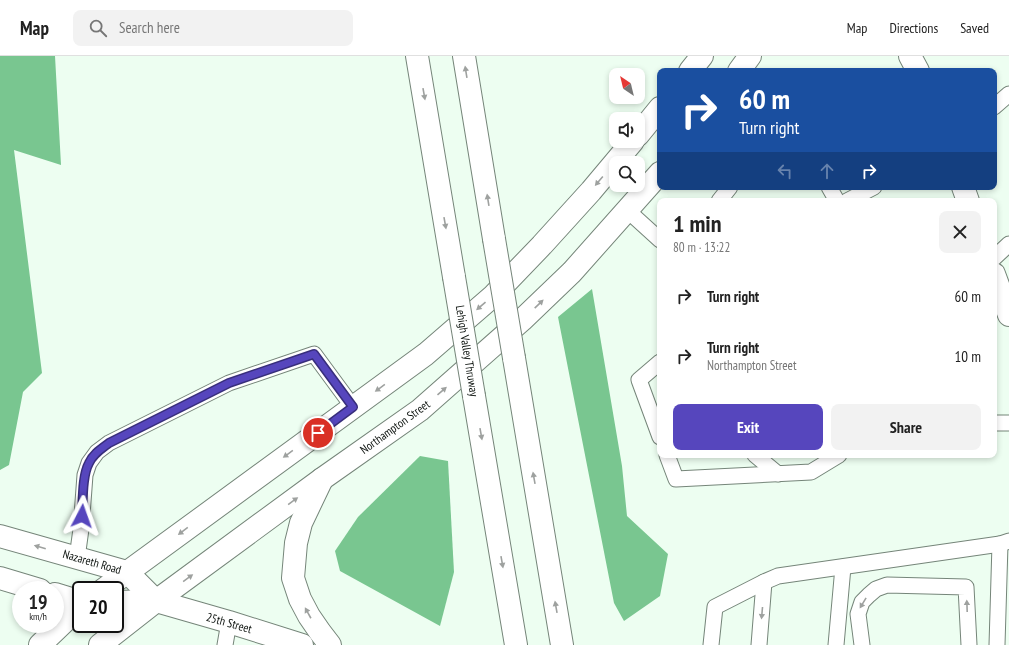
<!DOCTYPE html>
<meta charset="utf-8">
<style>
:root{--surface:#fff;--page:#f2f2f2;--text:#222;--muted:#767676;--line:#e0e0e0;--accent:#5646bd}
body{margin:0;font-family:"PT Sans Narrow",sans-serif;background:var(--page);color:var(--text);height:100vh;display:flex;flex-direction:column;font-size:15px;white-space:nowrap}
*{box-sizing:border-box;margin:0}
p{font-size:13px;color:var(--muted)}
.icon{flex:none;width:22px;height:22px;fill:none;stroke:currentColor;stroke-width:2;stroke-linecap:round;stroke-linejoin:round}
.map{position:relative;flex:1;overflow:hidden}
.drawer{position:absolute;left:657px;top:142px;width:340px;height:260px;display:flex;flex-direction:column;background:var(--surface);border-radius:8px;box-shadow:0 2px 6px #0003}
.drawer>*{flex:none}
.top-card{position:absolute;left:657px;top:12px;width:340px;height:122px;border-radius:8px;box-shadow:0 2px 6px #0003;background:#1a4fa0;color:#fff;overflow:hidden}
.needle{width:26px;rotate:325deg}
.tools{position:absolute;left:609px;top:12px;display:grid;gap:8px}
.tools a{display:grid;place-items:center;width:36px;height:36px;border-radius:8px;background:var(--surface);box-shadow:0 2px 6px #0003;font-size:20px}
.speed{position:absolute;left:12px;top:525px;display:flex;gap:8px;font-size:20px;font-weight:700;text-align:center}
.speed>*{display:grid;place-content:center;width:52px;height:52px;border-radius:50%;background:var(--surface);box-shadow:0 2px 6px #0003;line-height:1}
.speed small{font-size:10px;font-weight:400}
.speed .limit{border:2px solid #111;border-radius:6px;background:#fff;color:#111}
.pin{position:absolute;display:grid;place-items:center;width:34px;height:34px;color:#fff;margin:-17px;border:2px solid #fff;border-radius:50%;box-shadow:0 1px 4px #0007}
.me{position:absolute;width:44px;margin:-22px;rotate:4deg;stroke-linejoin:round;filter:drop-shadow(0 0 3px #0008)}
.turn{display:flex;align-items:center;gap:14px;height:84px;padding:0 16px;font-size:18px}
.turn .icon{width:52px;height:52px;stroke-width:2.5}
.turn b{display:block;font-size:28px;line-height:34px}
.lanes{display:flex;align-items:center;height:38px;padding:0 16px;background:#0003;justify-content:center;gap:20px;direction:ltr}
.lanes .off{opacity:.35}
.round{display:grid;place-items:center;flex:none;width:42px;height:42px;border-radius:8px;background:var(--page)}
.head{display:flex;align-items:center;justify-content:space-between;height:68px;padding:0 16px}
h1{font-size:24px;font-weight:700;line-height:30px}
.button{display:flex;gap:8px;margin-top:auto;padding:8px 16px}
.button a{flex:1;height:46px;border-radius:8px;background:var(--accent);color:#fff;font-size:16px;font-weight:700;line-height:46px;text-align:center}
.button a+a{background:var(--page);color:var(--text)}
ul{padding:0;list-style:none}
li{display:flex;align-items:center;gap:12px;height:60px;padding:0 16px}
li div{flex:1}
li b{display:block;font-size:15px}
li em{font-style:normal}
header{display:flex;align-items:center;gap:24px;box-sizing:border-box;height:56px;padding:0 20px;background:var(--surface);border-bottom:1px solid var(--line)}
header strong{font-size:19px}
nav{display:flex;gap:22px;margin-inline-start:auto;font-size:14px}
.search{width:280px;height:36px;background:var(--page);display:flex;align-items:center;gap:10px;box-sizing:border-box;padding:0 14px;border-radius:8px;color:var(--muted);font-size:15px}
.map>svg:first-child{display:block}
.forest{fill:#79c690}
.lines{fill:none;stroke-linecap:round;stroke-linejoin:round}
.service-casing{stroke:#758579;stroke-width:17}
.tertiary-casing{stroke:#758579;stroke-width:24}
.primary-casing{stroke:#758579;stroke-width:24}
.trunk-casing{stroke:#758579;stroke-width:24}
.motorway-casing{stroke:#758579;stroke-width:24}
.service{stroke:#fff;stroke-width:15}
.tertiary{stroke:#fff;stroke-width:22}
.primary{stroke:#fff;stroke-width:22}
.trunk{stroke:#fff;stroke-width:22}
.motorway{stroke:#fff;stroke-width:22}
.motorway-bridge-casing{stroke:#758579;stroke-width:24;stroke-linecap:butt}
.motorway-bridge{stroke:#fff;stroke-width:22}
.oneway{fill:#9ea19f}
.route-casing{stroke:#382e7b;stroke-width:10}
.route{stroke:#5646bd;stroke-width:7}
.labels{text-anchor:middle;stroke-width:4;stroke-linejoin:round;paint-order:stroke}
.street-label{font-size:12px;fill:#0d130f;stroke:#fff}
</style>
<header>
<strong>Map</strong>
<div class="search"><svg class="icon" aria-label="search" viewBox="0 0 24 24"><circle cx="10" cy="10" r="6"/><path d="M15 15l6 6"/></svg>Search here</div>
<nav><a>Map</a><a>Directions</a><a>Saved</a></nav>
</header>
<div class="map">
<svg width="1009" height="589" viewBox="0 0 1009 589">
<rect width="100%" height="100%" fill="#edfef1"/>
<!-- forest -->
<g class="forest">
<path d="M0 0H55L61 109 14 94 42 317 23 336 9 409 0 414Z"/>
<path d="M592 233 622 410 627 460 668 498 660 540 624 565 614 547 558 261Z"/>
<path d="M420 400 448 405 454 516 440 570 340 515 335 495 358 461Z"/>
</g>
<g class="lines">
<!-- service casing -->
<g class="service-casing">
<g id="service">
<path d="M994 51 1009 38"/>
<path d="M829 131 837 145"/>
<path d="M719 145 730 131"/>
<path d="M847 145 874 131"/>
<path d="M627 154 660 184"/>
<path d="M994 202 1009 188"/>
<path d="M660 306 639 324 660 381"/>
<path d="M994 367H1009"/>
<path d="M667 399 676 423 811 416 839 399"/>
<path d="M755 399 778 418"/>
<path d="M77 502 81 473 85 419 89 407 97 396 109 387 229 327 314 298 353 351"/>
<path d="M225 589 229 566"/>
<path d="M711 589 715 551 764 526 778 520 1000 488 1009 485"/>
<path d="M759 589 764 526"/>
<path d="M836 589 843 511"/>
<path d="M862 589 858 558 862 546 869 539 876 533 887 529 966 531 969 589"/>
<path d="M997 589 1000 488"/>
</g>
</g>
<!-- tertiary casing -->
<g class="tertiary-casing">
<g id="tertiary">
<path d="M40 589 69 561 81 551"/>
<path d="M100 589 156 545"/>
</g>
</g>
<!-- primary casing -->
<g class="primary-casing">
<g id="primary">
<path d="M910 0 918 15"/>
<path d="M690 15 702 0"/>
<path d="M739 15 750 0"/>
<path d="M638 79 660 52"/>
<path d="M963 131 968 145"/>
<path d="M994 218 1009 259"/>
<path d="M103 534 426 298 493 240 542 189 591 135 633 85"/>
<path d="M156 545 322 423 420 354 522 264 572 216 660 117"/>
</g>
</g>
<!-- trunk casing -->
<g class="trunk-casing">
<g id="trunk">
<path d="M322 423 301 467 296 487 293 522 300 543 309 560 320 576 330 589"/>
<path d="M0 480 127 516 156 545"/>
<path d="M0 522 40 534"/>
<path d="M55 538 81 546"/>
<path d="M115 546 156 545 229 566 302 589"/>
</g>
</g>
<!-- motorway casing -->
<g class="motorway-casing">
<g id="motorway">
<path d="M417 0 454 221"/>
<path d="M464 0 494 183"/>
<path d="M514 302 562 589"/>
<path d="M474 340 516 589"/>
</g>
</g>
<!-- service -->
<use href="#service" class="service"/>
<!-- tertiary -->
<use href="#tertiary" class="tertiary"/>
<!-- primary -->
<use href="#primary" class="primary"/>
<!-- trunk -->
<use href="#trunk" class="trunk"/>
<!-- motorway -->
<use href="#motorway" class="motorway"/>
<!-- motorway-bridge casing -->
<g class="motorway-bridge-casing">
<g id="motorway-bridge">
<path d="M494 183 514 302"/>
<path d="M454 221 474 340"/>
</g>
</g>
<!-- motorway-bridge -->
<use href="#motorway-bridge" class="motorway-bridge"/>
</g>
<!-- one-way arrows -->
<defs><path id="oneway-solid" d="M-6-.8H1V-3.2L6.5 0L1 3.2V.8H-6Z"/></defs>
<g class="oneway">
<use href="#oneway-solid" transform="translate(466 16) rotate(-99)"/>
<use href="#oneway-solid" transform="translate(424 38) rotate(80)"/>
<use href="#oneway-solid" transform="translate(599 125) rotate(130)"/>
<use href="#oneway-solid" transform="translate(488 144) rotate(-99)"/>
<use href="#oneway-solid" transform="translate(445 167) rotate(80)"/>
<use href="#oneway-solid" transform="translate(539 248) rotate(-44)"/>
<use href="#oneway-solid" transform="translate(481 250) rotate(139)"/>
<use href="#oneway-solid" transform="translate(380 332) rotate(144)"/>
<use href="#oneway-solid" transform="translate(442 335) rotate(-41)"/>
<use href="#oneway-solid" transform="translate(481 378) rotate(80)"/>
<use href="#oneway-solid" transform="translate(288 398) rotate(144)"/>
<use href="#oneway-solid" transform="translate(534 422) rotate(-100)"/>
<use href="#oneway-solid" transform="translate(293 445) rotate(-36)"/>
<use href="#oneway-solid" transform="translate(183 475) rotate(143)"/>
<use href="#oneway-solid" transform="translate(40 491) rotate(-164)"/>
<use href="#oneway-solid" transform="translate(502 506) rotate(80)"/>
<use href="#oneway-solid" transform="translate(188 522) rotate(-36)"/>
<use href="#oneway-solid" transform="translate(863 547) rotate(121)"/>
<use href="#oneway-solid" transform="translate(967 550) rotate(-92)"/>
<use href="#oneway-solid" transform="translate(556 551) rotate(-100)"/>
<use href="#oneway-solid" transform="translate(308 557) rotate(-119)"/>
<use href="#oneway-solid" transform="translate(762 557) rotate(95)"/>
</g>
<g class="lines">
<!-- route casing -->
<g class="route-casing">
<path id="route" d="M82 460C83 444 82 420 89 407 93 398 101 393 109 387L229 327 314 298 353 351 318 377"/>
</g>
<!-- route -->
<use href="#route" class="route"/>
</g>
<g class="labels">
<!-- street labels -->
<g class="street-label">
<text transform="translate(467 295) rotate(81)" y="4">Lehigh Valley Thruway</text>
<text transform="translate(395 371) rotate(-36)" y="4">Northampton Street</text>
<text transform="translate(92 506) rotate(16)" y="4">Nazareth Road</text>
<text transform="translate(229 567) rotate(16)" y="4">25th Street</text>
</g>
</g>
</svg>
<div class="tools">
<a><svg class="needle" viewBox="-14 -14 28 28"><path d="M0-13l5 13h-10z" fill="#e53935"/><path d="M0 13l5-13h-10z" fill="#767676"/></svg></a>
<a><svg class="icon" aria-label="sound" viewBox="0 0 24 24"><path d="M4 9h4l5-4v14l-5-4H4zM17 9q2 3 0 6"/></svg></a>
<a><svg class="icon" aria-label="search" viewBox="0 0 24 24"><circle cx="10" cy="10" r="6"/><path d="M15 15l6 6"/></svg></a>
</div>
<div class="speed"><div>19<small>km/h</small></div><div class="limit">20</div></div>
<div class="pin" style="left:318px;top:377px;background:#d93025"><svg class="icon" aria-label="arrive" viewBox="0 0 24 24"><path d="M6 21V4h12l-3 4 3 4H6"/></svg></div>
<svg class="me" style="left:82px;top:460px" viewBox="-20 -20 40 40"><path d="M0-17L14 15 0 8-14 15z" fill="#5646bd" stroke="#fff" stroke-width="4"/></svg>
<div class="top-card">
<div class="turn"><svg class="icon" aria-label="right" viewBox="0 0 24 24"><path d="M7 20v-9h11M14 6l5 5-5 5"/></svg><div><b>60 m</b>Turn right</div></div>
<div class="lanes"><svg class="icon off" aria-label="left" viewBox="0 0 24 24"><path d="M17 20v-9H6M10 6l-5 5 5 5"/></svg><svg class="icon off" aria-label="ahead" viewBox="0 0 24 24"><path d="M12 20V5M6 11l6-6 6 6"/></svg><svg class="icon" aria-label="right" viewBox="0 0 24 24"><path d="M7 20v-9h11M14 6l5 5-5 5"/></svg></div>
</div>
<section class="drawer">
<div class="head"><div><h1>1 min</h1><p>80 m · 13:22</p></div><a class="round"><svg class="icon" aria-label="close" viewBox="0 0 24 24"><path d="M6 6l12 12M18 6L6 18"/></svg></a></div>
<ul>
<li><svg class="icon" aria-label="right" viewBox="0 0 24 24"><path d="M7 20v-9h11M14 6l5 5-5 5"/></svg><div><b>Turn right</b></div><em>60 m</em></li>
<li><svg class="icon" aria-label="right" viewBox="0 0 24 24"><path d="M7 20v-9h11M14 6l5 5-5 5"/></svg><div><b>Turn right</b><p>Northampton Street</p></div><em>10 m</em></li>
</ul>
<div class="button"><a>Exit</a><a>Share</a></div>
</section>
</div>
